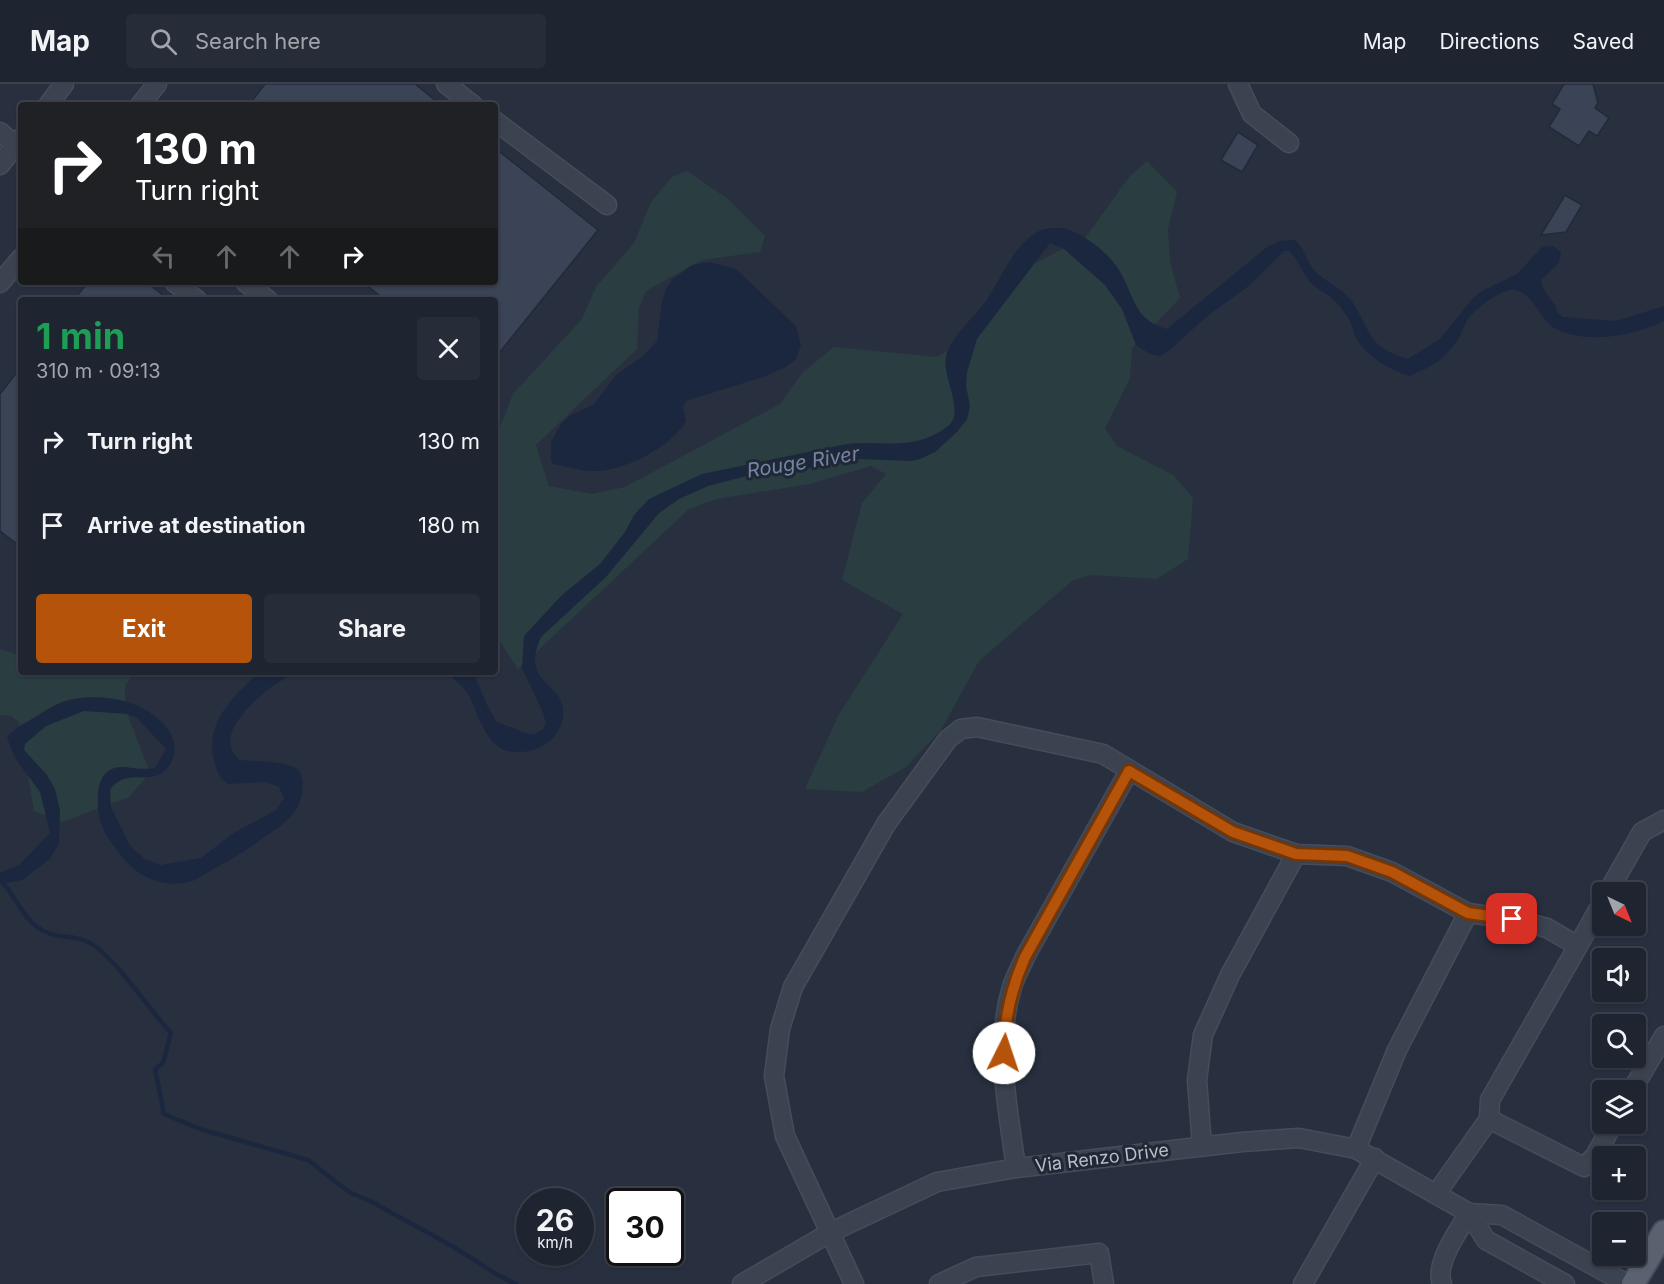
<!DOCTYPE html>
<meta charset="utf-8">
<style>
:root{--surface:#1e2430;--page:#262c38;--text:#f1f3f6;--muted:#a1a4ab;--line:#3c414c;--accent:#b45309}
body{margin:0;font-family:Inter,sans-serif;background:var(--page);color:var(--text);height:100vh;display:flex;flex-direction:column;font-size:22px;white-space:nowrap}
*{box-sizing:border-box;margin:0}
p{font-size:20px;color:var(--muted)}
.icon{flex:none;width:33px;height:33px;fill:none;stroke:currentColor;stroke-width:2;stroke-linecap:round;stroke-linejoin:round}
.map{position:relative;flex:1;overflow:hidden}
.side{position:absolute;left:18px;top:213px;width:480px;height:378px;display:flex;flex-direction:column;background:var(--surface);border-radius:6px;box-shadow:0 2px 4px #0004,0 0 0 2px var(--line)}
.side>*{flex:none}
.guide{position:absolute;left:18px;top:18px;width:480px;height:183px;border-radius:6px;box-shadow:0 2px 4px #0004,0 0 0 2px var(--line);background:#202124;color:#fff;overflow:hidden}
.needle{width:39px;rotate:137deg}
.fabs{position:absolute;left:1592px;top:798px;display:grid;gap:12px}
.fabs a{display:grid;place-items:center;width:54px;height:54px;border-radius:6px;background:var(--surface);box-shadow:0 2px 4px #0004,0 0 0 2px var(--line);font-size:30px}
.speed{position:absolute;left:516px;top:1104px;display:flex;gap:12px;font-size:30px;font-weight:700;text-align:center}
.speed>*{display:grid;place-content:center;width:78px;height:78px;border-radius:50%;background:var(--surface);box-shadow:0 2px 4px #0004,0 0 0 2px var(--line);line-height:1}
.speed small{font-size:15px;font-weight:400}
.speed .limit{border:3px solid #111;border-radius:9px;background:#fff;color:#111}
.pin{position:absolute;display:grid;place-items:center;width:51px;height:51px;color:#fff;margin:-26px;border-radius:12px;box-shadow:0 3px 9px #0006}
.me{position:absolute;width:66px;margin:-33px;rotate:4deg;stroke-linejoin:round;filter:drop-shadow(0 0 4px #0008)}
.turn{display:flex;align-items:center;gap:21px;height:126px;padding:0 18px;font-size:27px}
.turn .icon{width:78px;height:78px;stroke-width:2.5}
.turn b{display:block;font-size:42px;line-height:51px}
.lanes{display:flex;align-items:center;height:57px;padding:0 18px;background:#0003;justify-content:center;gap:30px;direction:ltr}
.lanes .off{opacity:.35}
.round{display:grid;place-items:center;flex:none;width:63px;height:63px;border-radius:6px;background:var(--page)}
.head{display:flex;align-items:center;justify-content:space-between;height:102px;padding:0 18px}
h1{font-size:36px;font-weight:700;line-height:45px;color:#1e9e55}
.cta{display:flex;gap:12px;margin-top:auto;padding:12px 18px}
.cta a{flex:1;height:69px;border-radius:6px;background:var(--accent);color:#fff;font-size:24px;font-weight:700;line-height:69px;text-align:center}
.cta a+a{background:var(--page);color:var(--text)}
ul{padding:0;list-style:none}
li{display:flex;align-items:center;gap:18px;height:84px;padding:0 18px}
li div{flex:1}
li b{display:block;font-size:22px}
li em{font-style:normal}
header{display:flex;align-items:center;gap:36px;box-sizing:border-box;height:84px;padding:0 30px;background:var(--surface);border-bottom:2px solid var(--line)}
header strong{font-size:28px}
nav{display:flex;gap:33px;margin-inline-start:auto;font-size:21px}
.search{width:420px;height:54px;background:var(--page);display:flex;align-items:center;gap:15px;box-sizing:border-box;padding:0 21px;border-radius:6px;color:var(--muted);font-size:22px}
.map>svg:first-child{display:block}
.green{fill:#2a3d41}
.water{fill:#1b273e}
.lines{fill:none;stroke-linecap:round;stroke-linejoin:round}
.stream{stroke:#1b273e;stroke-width:4.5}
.building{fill:#3a4456;stroke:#222a37;stroke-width:1.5}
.minor-casing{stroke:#464c59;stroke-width:21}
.major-casing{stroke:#464c59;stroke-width:26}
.minor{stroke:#3c4350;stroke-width:18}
.major{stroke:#5a6270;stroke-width:22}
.route-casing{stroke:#753606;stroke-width:15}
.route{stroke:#b45309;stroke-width:10}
.labels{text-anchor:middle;stroke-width:6;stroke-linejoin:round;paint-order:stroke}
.street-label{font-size:18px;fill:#b9beca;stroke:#202835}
.water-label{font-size:20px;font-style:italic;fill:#7486a7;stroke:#202835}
</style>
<header>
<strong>Map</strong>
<div class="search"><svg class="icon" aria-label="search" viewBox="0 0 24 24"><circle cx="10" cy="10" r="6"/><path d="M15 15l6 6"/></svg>Search here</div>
<nav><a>Map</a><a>Directions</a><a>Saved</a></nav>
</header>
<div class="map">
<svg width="1664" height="1200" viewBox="0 0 1664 1200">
<rect width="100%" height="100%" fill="#283040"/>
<!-- green -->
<g class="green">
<path d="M1147 77 1177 108 1168 145 1170 178 1180 214 1132 264 1130 294 1105 345 1117 362 1173 391 1193 414 1188 475 1157 495 1092 491 1073 496 979 577 941 646 906 683 862 708 805 705 838 632 903 530 842 496 862 419 886 390 871 382 810 400 716 415 688 426 518 585 495 550V406L498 402 500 343 513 310 582 235 596 203 634 159 651 118 672 93 687 87 728 115 765 152 760 168 702 176 646 207 639 224 637 265 536 361 549 402 592 410 625 403 780 320 803 288 834 263 937 273 957 261 1016 189 1086 153 1129 93Z"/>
<path d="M0 565 21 572V588H136L125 601V624L150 689 129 713 62 738 34 727 19 638 11 632 0 631Z"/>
</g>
<!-- water -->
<g class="water">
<path d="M1064 144C1085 151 1107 167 1119 186 1134 210 1133 236 1167 245L1267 163 1280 157 1295 156C1304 164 1305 173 1312 183 1322 198 1343 203 1353 219 1373 251 1367 262 1408 275L1440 255 1472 215 1482 207 1517 190 1542 163 1553 162 1561 168 1559 179 1541 196C1542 210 1555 216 1558 229L1563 233 1616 237 1664 222V237C1634 252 1585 261 1554 244 1539 235 1531 203 1510 206 1497 209 1477 223 1469 234 1464 240 1463 248 1459 254 1455 261 1447 269 1441 275 1432 283 1420 287 1409 292 1389 285 1368 274 1356 254 1353 249 1353 242 1350 237 1346 230 1341 224 1336 218 1327 208 1314 205 1307 194 1300 184 1299 177 1289 167H1284L1251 200 1205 234 1171 265 1160 272 1150 270 1136 261 1122 225 1105 201 1064 165 1050 159 977 255 967 288 966 302 970 322 967 335 957 348 935 368 920 375 910 377 859 375 784 389H758L708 402 679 415 659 429 606 493 541 553C537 563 533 573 536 584 540 596 552 603 559 613 568 628 562 648 548 658 539 665 530 668 518 668 486 669 480 632 468 610 462 601 453 593 444 588H473L488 623 497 638 528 650H534L543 645 546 639 543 629 522 584 524 552 562 511 600 480 625 448 634 431 649 415 702 390 847 360C884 356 914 368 948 342 966 328 941 292 946 272 952 252 970 237 983 221 1001 197 1010 165 1037 148 1045 143 1055 144 1064 144Z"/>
<path d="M709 178 736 185 796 242 801 261 796 275 786 283 763 293 686 317 683 323 686 337C672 362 628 385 599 387 585 388 567 383 553 380L551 376V358L562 339 571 331 594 320 616 291 643 272 657 257 662 218 666 205 673 195 692 181Z"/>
<path d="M260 588H297C276 597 229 632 230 659 231 666 235 671 239 676 252 677 288 677 297 685 306 693 303 714 297 724 288 739 274 746 260 756 246 767 232 775 217 783 209 787 198 796 189 798 160 805 135 791 118 768 111 758 101 745 99 732 96 713 96 682 123 683 135 684 143 686 155 684L166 665 136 633 128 630 84 627 46 642 25 660 24 666 47 691 55 705 60 727 59 759 50 775 22 796 0 800V789L19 781 50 749 40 708 15 674 7 654C13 645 23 640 32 635 44 627 60 617 74 615 88 612 110 613 124 617 151 624 189 651 169 682 153 705 127 681 110 706L111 723 130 762 145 775 161 781 201 774 232 750 276 726 284 714 279 703 266 698 228 700C218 693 217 687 214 676 204 639 235 610 260 588Z"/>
</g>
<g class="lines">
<!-- stream -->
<path class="stream" d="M0 796C15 810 20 830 37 843 55 856 68 850 86 857 110 866 151 928 171 949L163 979 155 985 164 1030 200 1045 308 1076 349 1108 370 1117 454 1163 496 1190 516 1200"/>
</g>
<!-- building -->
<g class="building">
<path d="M265 0H415L441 21H249Z"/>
<path d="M1564 0H1593L1598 19 1595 24 1609 34 1597 52 1589 47 1579 62 1549 43 1560 25 1552 20Z"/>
<path d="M1238 48 1258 61 1242 88 1221 76Z"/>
<path d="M495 64 598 146 495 274V216H385L363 198H495Z"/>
<path d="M1565 111 1582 121 1566 148 1541 151Z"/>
<path d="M88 198H146L169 216H74Z"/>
<path d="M21 283V463L0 447V310Z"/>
</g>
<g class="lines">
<!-- minor casing -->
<g class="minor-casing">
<g id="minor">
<path d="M446 0 473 21"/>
<path d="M1238 0 1252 30 1289 59"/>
<path d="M48 21 64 0"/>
<path d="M140 21 157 0"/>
<path d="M495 37 607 121"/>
<path d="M0 48 21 66"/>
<path d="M0 81 21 54"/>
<path d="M174 198 197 216"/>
<path d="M245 198 268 216"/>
<path d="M0 199 21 174"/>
<path d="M1608 808 1642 748 1664 736"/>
<path d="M1578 862 1602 819"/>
<path d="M1632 1006 1664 952"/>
<path d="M1489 1035 1584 1083 1595 1072 1613 1040"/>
<path d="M1202 1062 1197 996 1203 951 1230 891 1296 770"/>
<path d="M1356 1065 1397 966 1468 829"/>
<path d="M1016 1084C1008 1024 994 963 1012 903 1015 893 1021 883 1025 873L1129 687"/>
<path d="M1469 1129 1486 1156 1565 1200"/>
<path d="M742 1200 831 1148 937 1098 1016 1084 1242 1058 1299 1054 1356 1065 1469 1129 1502 1131 1627 1200"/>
<path d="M854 1200 785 1052 774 992 780 945 793 903 886 740 948 655 961 645 977 643 1103 670 1233 748 1296 770 1347 772 1392 788 1468 829 1512 835 1547 844 1578 862 1490 1016 1489 1035 1436 1110"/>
<path d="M939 1200 976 1183 1099 1169 1104 1200"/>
<path d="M1303 1200 1375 1074"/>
<path d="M1442 1200C1434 1180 1459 1146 1469 1129"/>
</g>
</g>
<!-- major casing -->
<g class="major-casing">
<path id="major" d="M1633 1200 1664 1148"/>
</g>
<!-- minor -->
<use href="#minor" class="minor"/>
<!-- major -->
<use href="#major" class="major"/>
</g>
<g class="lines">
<!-- route casing -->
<g class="route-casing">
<path id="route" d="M1004 969C1004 935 1011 905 1025 873L1129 687 1233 748 1296 770 1347 772 1392 788 1468 829 1512 835"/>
</g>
<!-- route -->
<use href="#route" class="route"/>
</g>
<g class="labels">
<!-- street labels -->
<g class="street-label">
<text transform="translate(1102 1074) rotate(-7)" y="6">Via Renzo Drive</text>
</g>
<!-- water labels -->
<g class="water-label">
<text transform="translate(803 378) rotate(-9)" y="7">Rouge River</text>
</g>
</g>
</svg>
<div class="fabs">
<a><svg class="needle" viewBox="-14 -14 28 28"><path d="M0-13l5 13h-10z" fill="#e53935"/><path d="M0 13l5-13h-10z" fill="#a1a4ab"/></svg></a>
<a><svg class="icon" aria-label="sound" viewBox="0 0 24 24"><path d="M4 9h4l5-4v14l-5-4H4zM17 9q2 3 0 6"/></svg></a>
<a><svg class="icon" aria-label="search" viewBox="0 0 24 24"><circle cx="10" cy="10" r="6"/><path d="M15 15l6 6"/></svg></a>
<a><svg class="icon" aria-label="layers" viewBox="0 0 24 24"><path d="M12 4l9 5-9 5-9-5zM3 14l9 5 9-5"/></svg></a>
<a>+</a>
<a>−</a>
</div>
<div class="speed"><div>26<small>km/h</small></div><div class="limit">30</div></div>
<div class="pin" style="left:1512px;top:835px;background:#d93025"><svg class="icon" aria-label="arrive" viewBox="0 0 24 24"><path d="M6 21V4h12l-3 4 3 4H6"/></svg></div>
<svg class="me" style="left:1004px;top:969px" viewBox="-20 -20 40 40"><circle r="19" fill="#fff"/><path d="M0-13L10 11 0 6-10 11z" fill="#b45309"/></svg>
<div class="guide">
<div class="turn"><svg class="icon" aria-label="right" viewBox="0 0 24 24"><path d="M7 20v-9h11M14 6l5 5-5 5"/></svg><div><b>130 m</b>Turn right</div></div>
<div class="lanes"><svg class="icon off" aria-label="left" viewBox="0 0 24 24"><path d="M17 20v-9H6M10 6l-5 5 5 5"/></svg><svg class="icon off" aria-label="ahead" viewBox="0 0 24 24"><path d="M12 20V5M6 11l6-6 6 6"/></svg><svg class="icon off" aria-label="ahead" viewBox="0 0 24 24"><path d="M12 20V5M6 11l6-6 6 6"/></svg><svg class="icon" aria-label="right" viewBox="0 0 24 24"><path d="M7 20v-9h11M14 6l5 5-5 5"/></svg></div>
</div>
<section class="side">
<div class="head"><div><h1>1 min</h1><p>310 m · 09:13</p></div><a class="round"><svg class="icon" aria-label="close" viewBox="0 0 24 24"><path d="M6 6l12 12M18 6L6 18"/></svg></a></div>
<ul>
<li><svg class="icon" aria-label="right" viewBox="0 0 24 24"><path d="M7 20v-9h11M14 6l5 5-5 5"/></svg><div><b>Turn right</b></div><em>130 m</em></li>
<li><svg class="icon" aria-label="arrive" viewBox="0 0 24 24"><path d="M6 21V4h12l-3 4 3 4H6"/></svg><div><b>Arrive at destination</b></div><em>180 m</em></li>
</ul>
<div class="cta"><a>Exit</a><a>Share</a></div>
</section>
</div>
